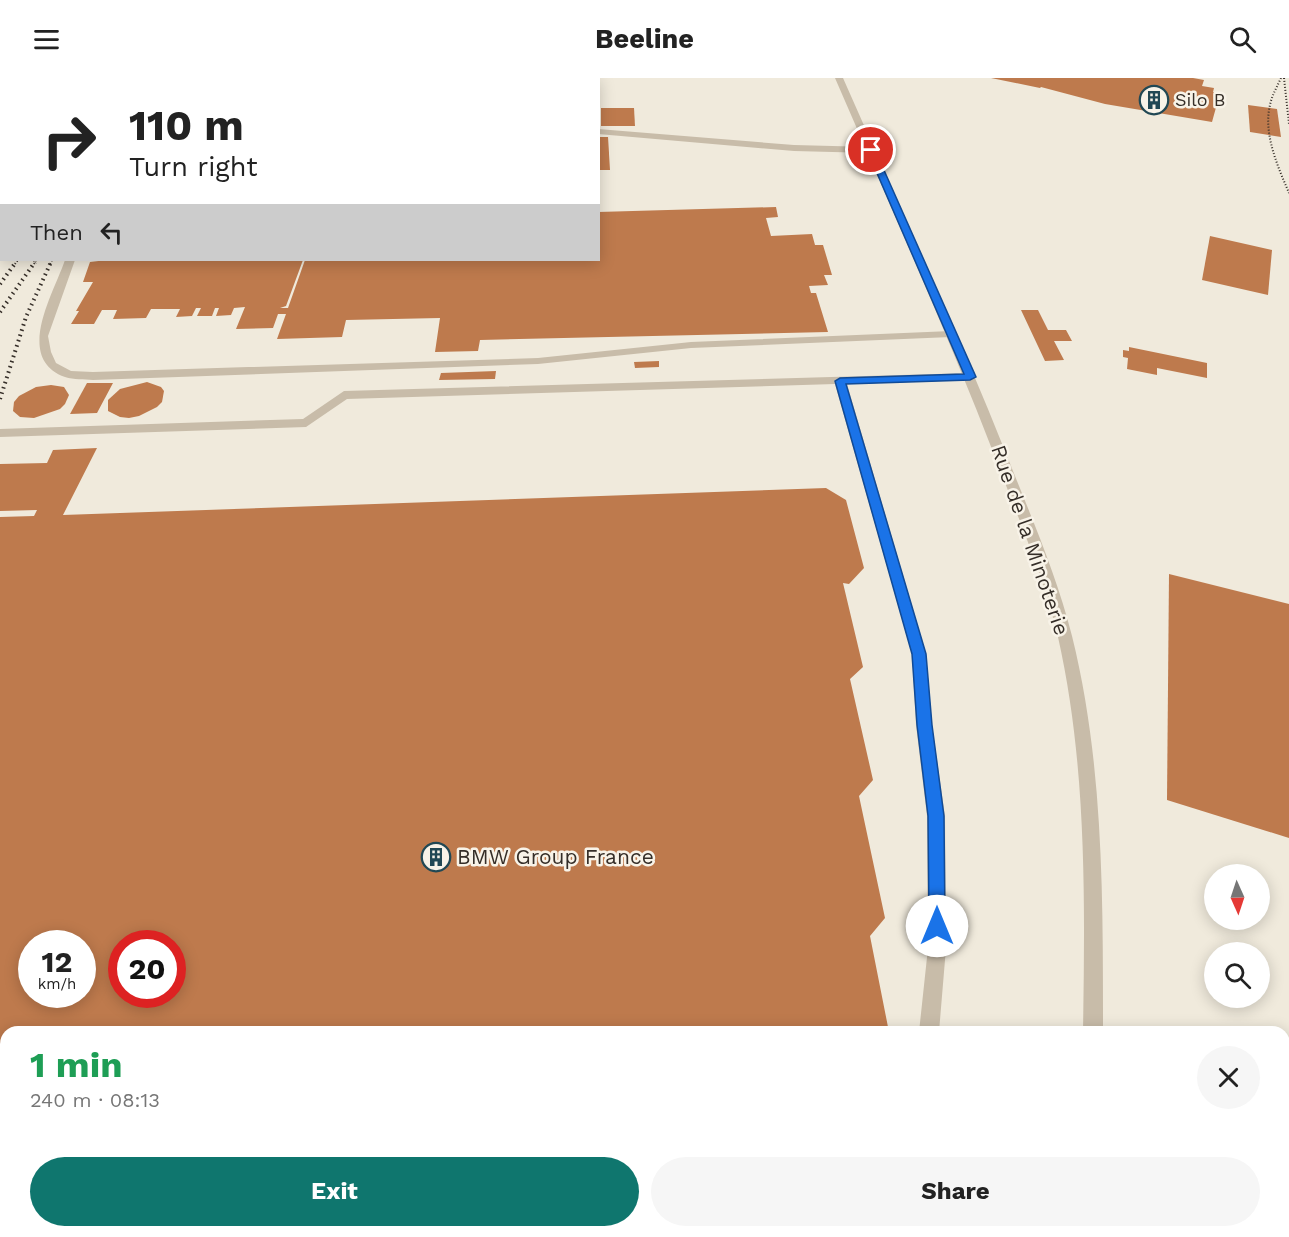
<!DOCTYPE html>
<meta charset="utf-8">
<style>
:root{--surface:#fff;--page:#f6f6f6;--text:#222;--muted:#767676;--accent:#0f766e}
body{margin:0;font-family:"Work Sans",sans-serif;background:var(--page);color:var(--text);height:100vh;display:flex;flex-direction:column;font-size:22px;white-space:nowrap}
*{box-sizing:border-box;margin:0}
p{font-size:20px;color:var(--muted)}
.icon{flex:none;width:33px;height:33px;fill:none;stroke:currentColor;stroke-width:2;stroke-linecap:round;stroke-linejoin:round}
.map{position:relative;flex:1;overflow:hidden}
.side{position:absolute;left:0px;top:948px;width:1290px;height:212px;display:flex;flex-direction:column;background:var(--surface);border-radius:18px 18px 0 0;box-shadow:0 3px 15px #0003}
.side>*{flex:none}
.hud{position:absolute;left:0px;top:0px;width:600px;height:183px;box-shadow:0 3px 15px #0003;background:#fff;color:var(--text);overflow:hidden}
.needle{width:39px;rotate:177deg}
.controls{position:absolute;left:1204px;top:786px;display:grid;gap:12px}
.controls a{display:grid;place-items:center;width:66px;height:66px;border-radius:50%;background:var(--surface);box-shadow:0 3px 15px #0003;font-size:30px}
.speed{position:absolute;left:18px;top:852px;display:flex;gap:12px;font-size:30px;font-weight:700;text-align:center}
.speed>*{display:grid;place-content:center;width:78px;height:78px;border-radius:50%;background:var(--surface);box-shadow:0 3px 15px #0003;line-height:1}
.speed small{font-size:15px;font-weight:400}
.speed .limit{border:9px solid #d22;background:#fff;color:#111}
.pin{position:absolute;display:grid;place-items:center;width:51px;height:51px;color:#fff;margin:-26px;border:3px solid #fff;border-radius:50%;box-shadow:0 2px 6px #0007}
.me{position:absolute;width:66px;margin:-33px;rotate:0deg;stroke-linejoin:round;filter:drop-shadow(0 0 4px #0008)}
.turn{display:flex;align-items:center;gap:21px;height:126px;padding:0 30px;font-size:27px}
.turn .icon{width:78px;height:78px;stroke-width:2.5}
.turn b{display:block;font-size:42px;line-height:51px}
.then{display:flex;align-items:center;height:57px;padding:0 30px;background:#0003;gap:12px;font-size:22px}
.round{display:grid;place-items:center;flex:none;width:63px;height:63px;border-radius:32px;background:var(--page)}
.overview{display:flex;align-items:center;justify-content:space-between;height:102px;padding:0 30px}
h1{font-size:36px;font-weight:700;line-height:45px;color:#1e9e55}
.primary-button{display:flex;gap:12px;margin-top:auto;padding:12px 30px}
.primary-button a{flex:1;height:69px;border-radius:36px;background:var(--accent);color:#fff;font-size:24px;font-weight:700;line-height:69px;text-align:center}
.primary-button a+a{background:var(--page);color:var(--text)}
header{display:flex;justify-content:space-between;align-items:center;height:78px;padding:0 30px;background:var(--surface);font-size:27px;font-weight:700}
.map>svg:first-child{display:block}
.water{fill:#7da2ab}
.building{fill:#be7a4d;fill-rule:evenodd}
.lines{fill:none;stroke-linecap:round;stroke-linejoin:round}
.lane{fill:#c8bca9;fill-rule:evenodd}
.street{fill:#c8bca9;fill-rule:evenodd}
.rail-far1{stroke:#352e28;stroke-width:2;stroke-dasharray:1 2;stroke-linecap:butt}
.rail{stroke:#352e28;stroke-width:4;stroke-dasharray:1.5 4;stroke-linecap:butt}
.route{fill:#1a73e8;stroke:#114b97;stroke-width:1.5}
.labels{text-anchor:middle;stroke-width:5;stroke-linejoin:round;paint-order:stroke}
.far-poi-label{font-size:18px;fill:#352e28;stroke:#f8f3e8;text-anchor:start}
.street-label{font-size:21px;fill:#352e28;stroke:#f8f3e8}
.poi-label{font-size:21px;fill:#352e28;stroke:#f8f3e8;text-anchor:start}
</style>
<header><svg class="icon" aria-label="menu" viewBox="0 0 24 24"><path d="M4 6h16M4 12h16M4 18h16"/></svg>Beeline<svg class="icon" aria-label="search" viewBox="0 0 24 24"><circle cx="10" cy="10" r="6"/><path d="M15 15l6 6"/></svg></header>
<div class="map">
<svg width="1289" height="1159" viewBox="0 0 1289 1159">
<rect width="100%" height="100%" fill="#f0eadc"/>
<!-- water -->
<path class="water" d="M0 0H127L2 2 0 170Z"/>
<!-- building -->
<g class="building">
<path d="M991 0H1193L1204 2 1202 8 1214 10 1213 14 1220 15 1212 44 1105 26 1041 9 1040 10Z"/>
<path d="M1248 27 1277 31 1281 59 1250 54Z"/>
<path d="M601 30H634L635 48H601Z"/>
<path d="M598 59H608L610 92H598Z"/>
<path d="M776 129 778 139 766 140 771 158 812 156 815 167H823L832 197H824L828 207 809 208 811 215H816L828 254 480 262 478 273 435 274 440 240 346 242 342 259 277 261 286 236H278L273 250 236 251 245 229 234 230 231 237 216 238 219 230H215L212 238H197L201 230H196L192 238 176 239 180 231H151L146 240 113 241 117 232H102L94 246H71L79 233H76L93 204H83L90 184 107 182H303L286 228 280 230H288L305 182H598V134Z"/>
<path d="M1210 158 1272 172 1268 217 1202 202Z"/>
<path d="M1021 232H1038L1048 252H1066L1072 263H1054L1064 282 1045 283Z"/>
<path d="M1129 269 1207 285V300L1157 290V297L1127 291 1128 280 1123 279V272L1129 273Z"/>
<path d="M659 283V289L635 290 634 284Z"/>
<path d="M496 293 495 301 439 302 441 295Z"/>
<path d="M147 304 161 309 164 313 162 324 157 329 139 338 129 340 120 339 108 333V322L120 311Z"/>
<path d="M87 305H113L97 335 70 336Z"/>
<path d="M51 307 64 309 69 317 65 326 60 331 34 340 20 339 13 333 14 324 19 318 36 309Z"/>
<path d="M97 370 63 437 826 410 846 422 864 490 849 506 843 505 863 589 850 601 873 702 859 718 885 840 870 858 889 954H6V1154H820V1159H0V439L34 438 37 432 0 433V386L47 385 53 372ZM32 866H82V916H32ZM122 866H172V916H122Z"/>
<path d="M1169 496 1289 526V760L1167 722Z"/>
</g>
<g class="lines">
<!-- lane -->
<g class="lane">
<rect x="181" y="0" width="8" height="2"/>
<path d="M456 0H464L455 2Z"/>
<path d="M598 51 794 67 871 69 875 72 871 75 794 73 598 56Z"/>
<path d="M65 182H75L48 258 51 274 56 285 71 293 93 294 538 280 691 264 951 253 956 256 951 259 691 270 538 286 93 302C84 301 74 302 65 299 14 280 53 217 65 182Z"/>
<path d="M970 295 976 299 974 302 847 306 926 576 932 647 945 738 946 870 939 954H919L928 870 927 738 916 647 912 576 835 306 347 321 306 349 0 359V351L303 341 344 313Z"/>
<path d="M871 1154H893L892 1159H870Z"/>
</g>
<!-- street -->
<g class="street">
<path d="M835 0H843C899 127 958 254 1009 383 1032 441 1057 498 1072 558 1104 687 1103 823 1103 954H1083C1085 823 1087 688 1058 559 1044 499 1019 442 997 384 947 254 890 127 835 0Z"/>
<path d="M1059 1154H1081L1080 1159H1058Z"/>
</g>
<!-- rail-far1 -->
<g class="rail-far1">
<path d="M1281 0C1277 9 1272 17 1270 27 1263 56 1278 89 1289 115"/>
<path d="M1284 0 1289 46"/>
<path d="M15 186 18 182"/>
<path d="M34 186 36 182"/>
<path d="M50 186 52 182"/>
</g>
<!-- rail -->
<g class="rail">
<path d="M0 206 16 184"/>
<path d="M0 234 35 184"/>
<path d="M0 321 26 239 51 184"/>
</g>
</g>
<!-- route -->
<path class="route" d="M871 70 875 72 976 299 970 302 846 306 926 576 932 647 944 738 945 848 943 854 937 856 931 854 929 848 928 738 917 647 912 576 835 303 840 300 964 296 867 72Z"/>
<!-- icons -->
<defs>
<g id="building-ring" transform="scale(1.5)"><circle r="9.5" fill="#f8f3e8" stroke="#214854" stroke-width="1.5"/><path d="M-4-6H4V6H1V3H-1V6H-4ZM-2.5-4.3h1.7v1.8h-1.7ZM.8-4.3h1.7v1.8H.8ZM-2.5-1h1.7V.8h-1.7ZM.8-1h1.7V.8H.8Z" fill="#214854"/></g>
</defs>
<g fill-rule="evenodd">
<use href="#building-ring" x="1154" y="22"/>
<use href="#building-ring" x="436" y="779"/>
</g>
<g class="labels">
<!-- far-poi labels -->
<g class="far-poi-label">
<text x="1175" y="28">Silo B</text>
</g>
<!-- street labels -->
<g class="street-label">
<text transform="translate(1030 462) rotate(71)" y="7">Rue de la Minoterie</text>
</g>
<!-- poi labels -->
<g class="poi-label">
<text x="457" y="786">BMW Group France</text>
</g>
</g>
</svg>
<div class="controls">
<a><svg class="needle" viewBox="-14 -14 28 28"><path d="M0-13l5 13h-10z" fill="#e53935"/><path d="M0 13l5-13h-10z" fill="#767676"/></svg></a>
<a><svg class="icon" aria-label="search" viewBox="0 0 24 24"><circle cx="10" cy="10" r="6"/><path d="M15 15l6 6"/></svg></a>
</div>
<div class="speed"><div>12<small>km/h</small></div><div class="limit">20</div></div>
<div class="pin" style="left:871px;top:72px;background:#d93025"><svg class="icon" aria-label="arrive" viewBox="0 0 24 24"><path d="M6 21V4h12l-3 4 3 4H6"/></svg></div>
<svg class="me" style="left:937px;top:848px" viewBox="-20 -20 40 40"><circle r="19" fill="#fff"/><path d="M0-13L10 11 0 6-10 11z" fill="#1a73e8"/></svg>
<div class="hud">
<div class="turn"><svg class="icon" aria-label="right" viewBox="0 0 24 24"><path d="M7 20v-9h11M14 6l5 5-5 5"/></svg><div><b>110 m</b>Turn right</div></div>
<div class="then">Then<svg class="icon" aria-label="left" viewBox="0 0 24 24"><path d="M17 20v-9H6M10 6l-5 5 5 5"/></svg></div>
</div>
<section class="side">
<div class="overview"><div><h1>1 min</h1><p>240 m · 08:13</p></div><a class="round"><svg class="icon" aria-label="close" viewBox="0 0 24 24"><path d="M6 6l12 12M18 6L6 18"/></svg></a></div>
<div class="primary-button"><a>Exit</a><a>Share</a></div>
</section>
</div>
